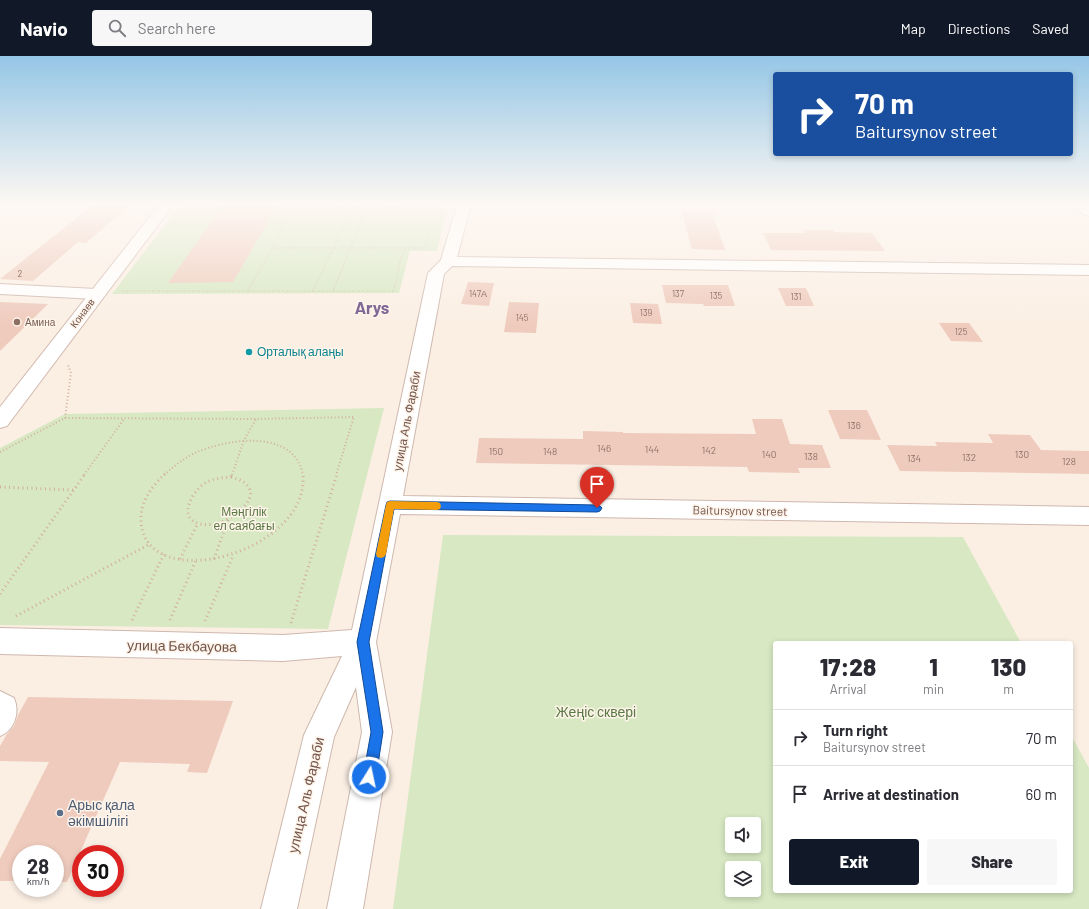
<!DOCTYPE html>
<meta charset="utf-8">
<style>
:root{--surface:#fff;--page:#f7f7f7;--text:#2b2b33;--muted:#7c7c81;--line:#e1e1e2;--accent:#111827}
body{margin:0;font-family:Barlow,sans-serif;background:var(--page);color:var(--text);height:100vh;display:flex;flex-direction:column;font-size:15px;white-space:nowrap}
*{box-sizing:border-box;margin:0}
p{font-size:13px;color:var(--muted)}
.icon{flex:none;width:22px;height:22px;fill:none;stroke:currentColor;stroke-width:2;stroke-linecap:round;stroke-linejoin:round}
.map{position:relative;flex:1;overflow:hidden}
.side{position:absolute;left:773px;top:585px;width:300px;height:252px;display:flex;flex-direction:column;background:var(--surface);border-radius:4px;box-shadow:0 2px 6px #0003}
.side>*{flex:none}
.guide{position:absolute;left:773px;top:16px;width:300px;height:84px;border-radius:4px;box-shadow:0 2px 6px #0003;background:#1a4fa0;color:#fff;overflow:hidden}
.tools{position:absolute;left:725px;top:761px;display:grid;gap:8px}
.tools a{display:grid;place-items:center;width:36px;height:36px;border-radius:4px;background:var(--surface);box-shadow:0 2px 6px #0003;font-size:20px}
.speed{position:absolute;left:12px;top:789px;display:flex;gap:8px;font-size:20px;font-weight:700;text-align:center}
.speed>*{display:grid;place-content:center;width:52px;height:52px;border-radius:50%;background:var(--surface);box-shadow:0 2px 6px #0003;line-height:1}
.speed small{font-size:10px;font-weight:400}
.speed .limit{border:6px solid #d22;background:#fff;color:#111}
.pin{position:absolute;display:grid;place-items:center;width:34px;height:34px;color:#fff;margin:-41px -17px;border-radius:50% 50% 50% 0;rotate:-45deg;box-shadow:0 0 4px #0007}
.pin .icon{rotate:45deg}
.me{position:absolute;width:44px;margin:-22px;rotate:10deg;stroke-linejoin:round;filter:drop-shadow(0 0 3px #0008)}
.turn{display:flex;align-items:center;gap:14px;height:84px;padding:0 16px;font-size:18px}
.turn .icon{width:52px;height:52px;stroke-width:2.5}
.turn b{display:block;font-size:28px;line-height:34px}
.eta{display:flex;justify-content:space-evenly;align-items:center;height:68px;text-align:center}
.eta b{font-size:24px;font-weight:800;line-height:28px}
.button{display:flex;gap:8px;margin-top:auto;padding:8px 16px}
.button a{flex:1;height:46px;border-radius:4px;background:var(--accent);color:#fff;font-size:16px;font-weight:800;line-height:46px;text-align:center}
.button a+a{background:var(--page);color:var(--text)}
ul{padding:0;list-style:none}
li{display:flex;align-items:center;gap:12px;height:56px;padding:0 16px;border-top:1px solid var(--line)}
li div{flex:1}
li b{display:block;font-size:15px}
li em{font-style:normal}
header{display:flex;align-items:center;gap:24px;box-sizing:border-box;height:56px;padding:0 20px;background:var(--accent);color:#fff}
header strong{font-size:19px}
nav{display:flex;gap:22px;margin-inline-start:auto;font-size:14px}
.search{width:280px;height:36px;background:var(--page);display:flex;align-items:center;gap:10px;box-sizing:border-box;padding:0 14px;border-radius:4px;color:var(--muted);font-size:15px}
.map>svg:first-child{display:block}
.green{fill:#d7e8c3;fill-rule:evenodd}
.building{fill:#efcbbd}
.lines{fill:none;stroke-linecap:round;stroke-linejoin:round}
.lane-casing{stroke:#ceb8ae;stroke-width:2}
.street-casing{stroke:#ceb8ae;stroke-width:2}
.secondary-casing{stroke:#d1b7ab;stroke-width:2}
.path-far2{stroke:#d4aea0;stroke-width:1.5;stroke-dasharray:0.5 2;stroke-linecap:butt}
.path-far1{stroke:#d4aea0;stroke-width:2;stroke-dasharray:1 2.5;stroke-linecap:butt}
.path{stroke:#d4aea0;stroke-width:3;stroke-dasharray:1 3.5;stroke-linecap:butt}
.lane{fill:#fff;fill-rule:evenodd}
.street{fill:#fff;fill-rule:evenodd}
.secondary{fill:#fff;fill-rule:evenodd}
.route{fill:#1a73e8;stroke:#114b97}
.slow{fill:#f59e0b}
.education-dot{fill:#8d6e63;stroke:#fef4ea;stroke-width:1.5}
.culture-dot{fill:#0f9aa8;stroke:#fef4ea;stroke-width:1.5}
.service-dot{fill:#5c6f8a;stroke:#fef4ea;stroke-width:1.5}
.labels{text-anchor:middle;stroke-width:3;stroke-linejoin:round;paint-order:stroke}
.far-number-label{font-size:9px;fill:#917268}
.far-street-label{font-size:10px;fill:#72544b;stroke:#fef4ea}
.far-education-label{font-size:10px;fill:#785e54;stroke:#fef4ea;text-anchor:start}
.number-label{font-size:10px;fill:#917268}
.culture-label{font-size:12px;fill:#0d838f;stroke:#fef4ea;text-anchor:start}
.street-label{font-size:12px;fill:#72544b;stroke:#fef4ea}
.park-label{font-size:12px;fill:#597843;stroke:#fef4ea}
.near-street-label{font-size:14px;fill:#72544b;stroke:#fef4ea}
.near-park-label{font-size:14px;fill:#597843;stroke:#fef4ea}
.near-service-label{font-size:14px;fill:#4e5e75;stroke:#fef4ea;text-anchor:start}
.far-town-label{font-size:17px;font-weight:bold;fill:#806795;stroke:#fef4ea}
</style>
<header>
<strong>Navio</strong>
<div class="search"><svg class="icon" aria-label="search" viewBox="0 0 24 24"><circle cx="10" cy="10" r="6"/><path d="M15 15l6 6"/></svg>Search here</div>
<nav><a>Map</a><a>Directions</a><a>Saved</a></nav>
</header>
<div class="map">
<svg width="1089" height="853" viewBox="0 0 1089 853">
<rect width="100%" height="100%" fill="#fbefe4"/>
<!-- green -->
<g class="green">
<path d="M180 149H448L437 195H410L399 237 112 238Z"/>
<path d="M384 352 328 573 0 569V392L65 358Z"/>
<path d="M443 479 963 481 1021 587H775V835H1071V679L1089 712V853H393ZM732 768H754V790H732ZM732 812H754V834H732Z"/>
</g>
<!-- building -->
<g class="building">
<path d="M93 149H130L86 187 78 186 33 225 0 223Z"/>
<path d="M223 149H278L233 226 168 227Z"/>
<path d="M681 155H712L725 194 692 193Z"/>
<path d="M803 174H833L834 176 872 177 885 195 771 194 763 177H805Z"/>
<path d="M468 226 494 227 489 250 461 248Z"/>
<path d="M662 229H728L735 250H704L703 248 666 247Z"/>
<path d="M778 232H806L814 250H786Z"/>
<path d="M0 246 48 248 0 295Z"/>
<path d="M509 246 539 247 536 277 504 276Z"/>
<path d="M630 247 658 248 662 268 633 267Z"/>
<path d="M939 267H969L983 286 951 285Z"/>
<path d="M828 354H867L881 384 840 383Z"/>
<path d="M752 363H782L790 388 822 389 831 412H798L800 417 749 416 747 411 476 407 479 382 583 383V375L623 376V377L756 378Z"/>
<path d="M988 378 1030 379 1041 394 1089 395V418L900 415 887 389 937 390 935 386 993 387Z"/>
<path d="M28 641 233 645 207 717 187 716 190 708 120 706 67 826H55V798H21V825H0V803L49 706 0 705V690L7 678 14 670 18 659Z"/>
</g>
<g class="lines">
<!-- lane casing -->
<g class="lane-casing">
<path id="lane" d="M0 635 14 642C20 656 15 674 0 680Z"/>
</g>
<!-- street casing -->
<g class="street-casing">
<g id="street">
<path d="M457 149H471L457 201 1089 209V219L452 210 444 218 403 440 1089 451V469L400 458 376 586 392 676 363 853H327L362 676 356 631 334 681 297 853H261L304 679 342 600 283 605 0 598V572L283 579 352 574 428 217 441 204Z"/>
<path d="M1073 149H1089V160L1084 159Z"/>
<path d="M0 228 96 233 102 235 104 238 102 241 96 243 0 238Z"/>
</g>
</g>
<!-- secondary casing -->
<g class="secondary-casing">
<path id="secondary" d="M159 149H173L7 370 0 372V351Z"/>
</g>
<!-- path-far2 -->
<g class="path-far2">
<path d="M329 149C352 161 374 158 397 149"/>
<path d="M173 168 285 167 266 204 248 234"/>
<path d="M273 192H425L436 149"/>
<path d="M122 235H394L400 205 405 192"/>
<path d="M313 235 353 149"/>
<path d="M333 235 368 149"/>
</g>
<!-- path-far1 -->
<g class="path-far1">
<path d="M65 362 71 317 68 309"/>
<path d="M0 396 65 362 256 363 354 361 336 419"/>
<path d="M84 419 124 363"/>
<path d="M164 419C174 410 184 402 197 396 228 383 294 372 303 419"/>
<path d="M232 419 244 384 256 363"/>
</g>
<!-- path -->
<g class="path">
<path d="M165 418C152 430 140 446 141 465 145 541 310 497 303 418"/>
<path d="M231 421C238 423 245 425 249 432 257 446 230 464 218 467 212 469 206 469 200 468 176 462 193 433 207 426 214 422 223 422 231 421Z"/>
<path d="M231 421 232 418"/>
<path d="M0 431 73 434"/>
<path d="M180 503 198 467"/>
<path d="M214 503 228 464"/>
<path d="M0 538 85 418"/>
<path d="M16 560 150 488"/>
<path d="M132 564 164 498"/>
<path d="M170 564 196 504"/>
<path d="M205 565 233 500"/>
<path d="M291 567 337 418"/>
</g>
<!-- lane -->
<use href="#lane" class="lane"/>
<!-- street -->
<use href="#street" class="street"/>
<!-- secondary -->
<use href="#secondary" class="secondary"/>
</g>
<!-- sky -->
<linearGradient id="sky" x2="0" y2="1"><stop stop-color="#95c6e6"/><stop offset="0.55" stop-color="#fdf8f3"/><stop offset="1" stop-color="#fdf8f3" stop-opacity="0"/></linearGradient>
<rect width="1089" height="269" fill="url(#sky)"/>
<!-- route -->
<path class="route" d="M390 445 597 449 600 450 602 452 600 455 597 456 394 453 369 586 383 676 376 721 374 725 369 727 365 725 363 721 371 676 357 586 386 449 387 446Z"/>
<!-- slow -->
<path class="slow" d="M390 445 437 446 440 447 441 450 440 453 437 454 394 453 386 498 384 501 381 502 377 501 376 498 386 449 387 446Z"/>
<!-- markers -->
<circle class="education-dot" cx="17" cy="266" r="4"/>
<circle class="culture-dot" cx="249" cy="296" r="4"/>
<circle class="service-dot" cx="60" cy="757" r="4"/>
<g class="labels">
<!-- far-number labels -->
<g class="far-number-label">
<text x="20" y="221">2</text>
<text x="478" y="241">147А</text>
<text x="678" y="241">137</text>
<text x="716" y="243">135</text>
<text x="796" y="244">131</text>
<text x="646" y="260">139</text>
<text x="522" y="265">145</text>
<text x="961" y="279">125</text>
</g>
<!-- far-street labels -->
<g class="far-street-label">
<text transform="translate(82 257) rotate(-53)" y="4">Конаев</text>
</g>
<!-- far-education labels -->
<g class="far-education-label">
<text x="25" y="270">Амина</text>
</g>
<!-- number labels -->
<g class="number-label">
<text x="854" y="373">136</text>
<text x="604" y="396">146</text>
<text x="652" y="397">144</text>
<text x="709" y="398">142</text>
<text x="496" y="399">150</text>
<text x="550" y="399">148</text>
<text x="769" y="402">140</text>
<text x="1022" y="402">130</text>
<text x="811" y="404">138</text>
<text x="969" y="405">132</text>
<text x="914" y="406">134</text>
<text x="1069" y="409">128</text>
</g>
<!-- culture labels -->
<g class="culture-label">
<text x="257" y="300">Орталық алаңы</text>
</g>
<!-- street labels -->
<g class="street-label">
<text transform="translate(407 365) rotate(-79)" y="4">улица Аль Фараби</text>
<text transform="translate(740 455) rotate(1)" y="4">Baitursynov street</text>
</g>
<!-- park labels -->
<g class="park-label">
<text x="244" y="460">Мәңгілік<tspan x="244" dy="14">ел саябағы</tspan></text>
</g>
<!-- near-street labels -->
<g class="near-street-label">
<text transform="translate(182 590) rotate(1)" y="5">улица Бекбауова</text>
<text transform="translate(306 739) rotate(-77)" y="5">улица Аль Фараби</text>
</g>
<!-- near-park labels -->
<g class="near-park-label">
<text x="596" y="661">Жеңіс сквері</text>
</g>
<!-- near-service labels -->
<g class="near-service-label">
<text x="68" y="754">Арыс қала<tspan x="68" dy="16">әкімшілігі</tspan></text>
</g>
<!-- far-town labels -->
<g class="far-town-label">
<text x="372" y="258">Arys</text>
</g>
</g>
</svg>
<div class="tools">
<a><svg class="icon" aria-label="sound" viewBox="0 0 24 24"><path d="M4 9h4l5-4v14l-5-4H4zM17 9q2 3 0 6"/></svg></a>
<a><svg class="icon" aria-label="layers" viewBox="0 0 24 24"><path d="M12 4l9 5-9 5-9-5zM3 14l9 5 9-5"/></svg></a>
</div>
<div class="speed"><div>28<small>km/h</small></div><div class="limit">30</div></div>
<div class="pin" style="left:597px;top:452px;background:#d93025"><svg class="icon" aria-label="arrive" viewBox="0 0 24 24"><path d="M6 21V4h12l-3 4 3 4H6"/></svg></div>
<svg class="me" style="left:369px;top:721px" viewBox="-20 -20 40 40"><circle r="17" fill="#1a73e8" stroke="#fff" stroke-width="3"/><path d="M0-11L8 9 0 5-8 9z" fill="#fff"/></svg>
<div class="guide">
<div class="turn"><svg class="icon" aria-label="right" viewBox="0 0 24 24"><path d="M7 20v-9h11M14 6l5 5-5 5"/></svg><div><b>70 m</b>Baitursynov street</div></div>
</div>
<section class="side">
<div class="eta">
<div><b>17:28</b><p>Arrival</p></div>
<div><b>1</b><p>min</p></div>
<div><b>130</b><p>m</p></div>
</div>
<ul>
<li><svg class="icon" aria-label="right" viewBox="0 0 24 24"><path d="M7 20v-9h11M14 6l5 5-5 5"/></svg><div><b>Turn right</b><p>Baitursynov street</p></div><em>70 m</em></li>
<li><svg class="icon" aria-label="arrive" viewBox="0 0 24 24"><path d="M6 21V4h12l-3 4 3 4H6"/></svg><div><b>Arrive at destination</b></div><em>60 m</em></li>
</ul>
<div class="button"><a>Exit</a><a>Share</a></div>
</section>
</div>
